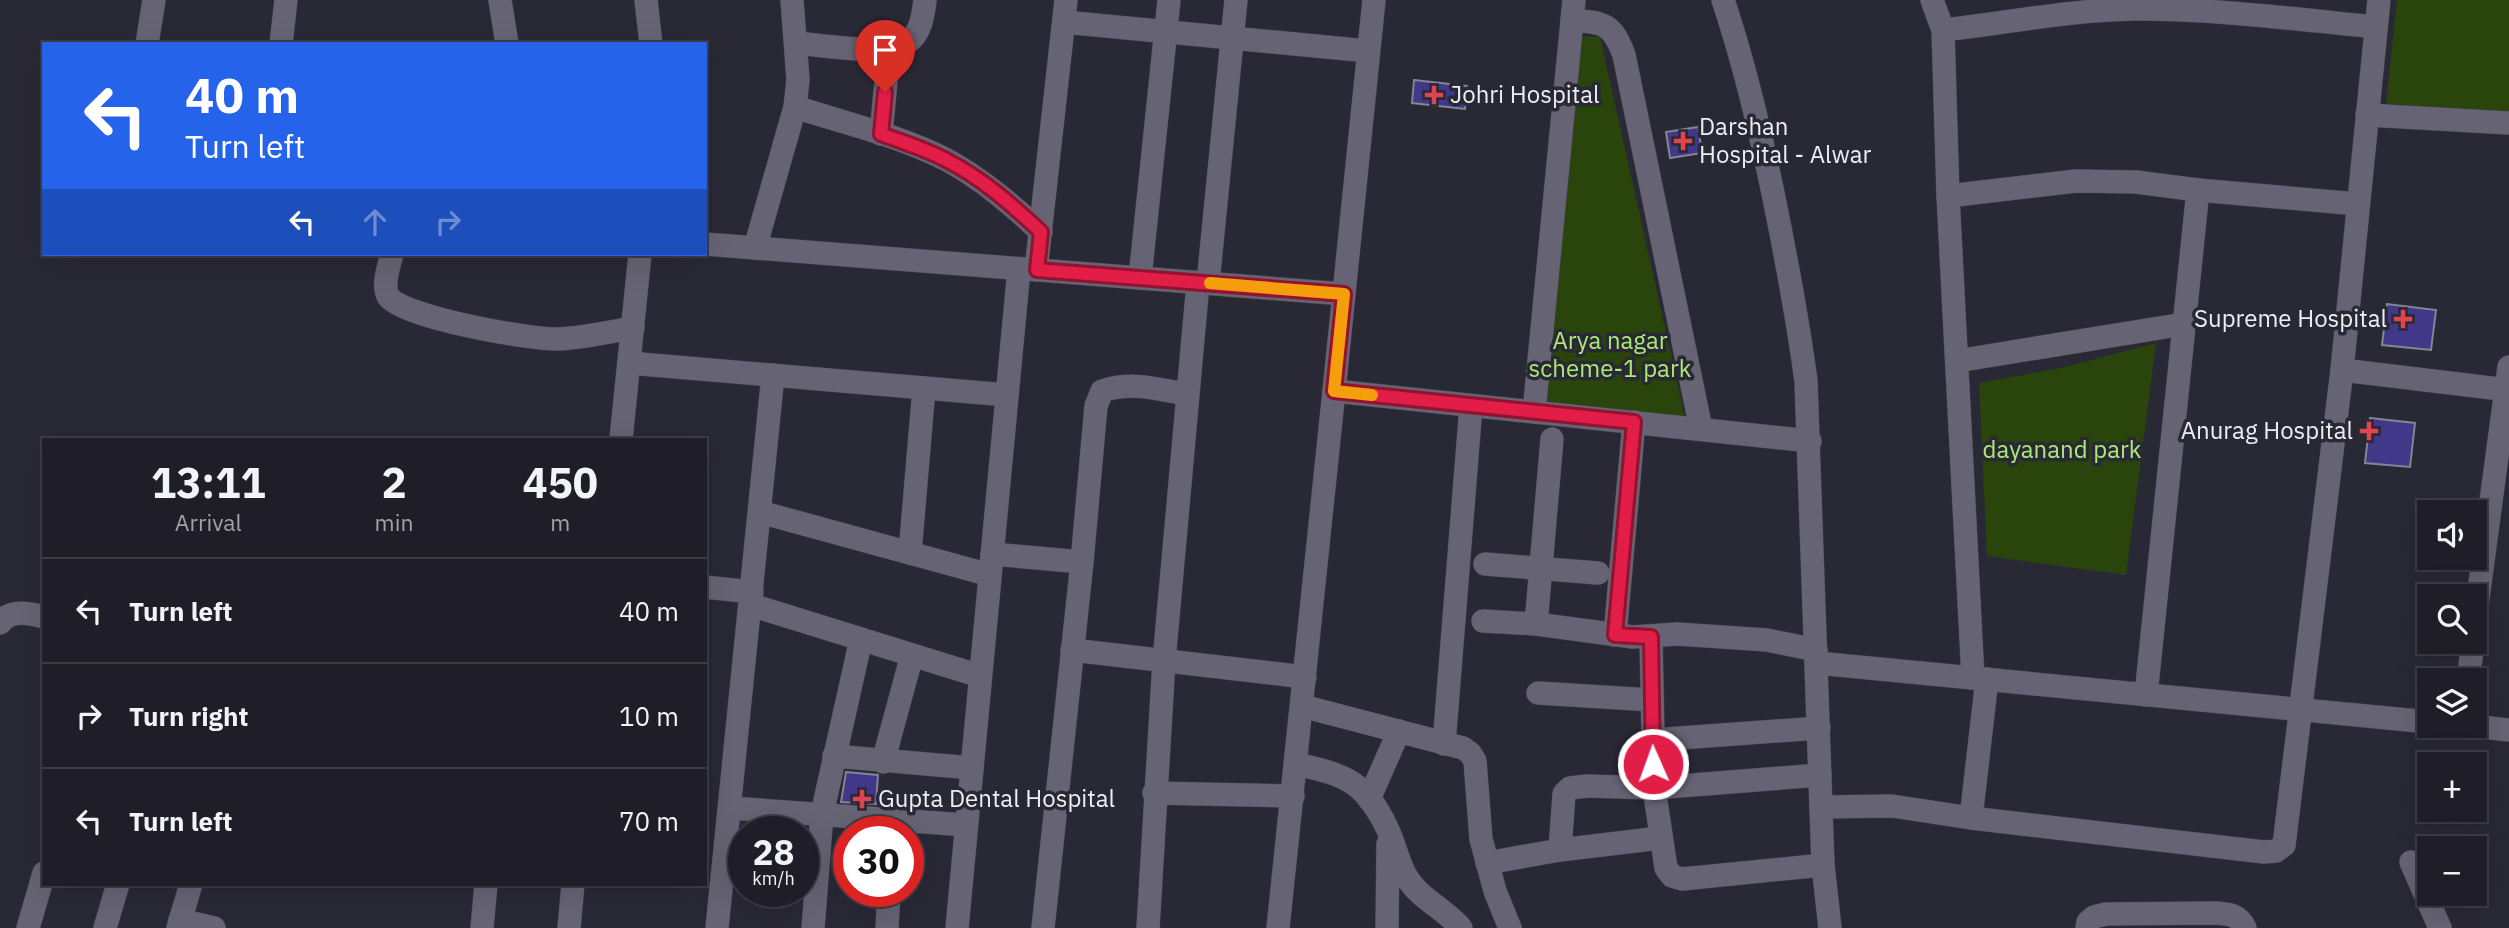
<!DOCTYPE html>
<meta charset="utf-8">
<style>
:root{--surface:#1f1e28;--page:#272730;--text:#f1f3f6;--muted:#a1a2a8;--line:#3c3c45}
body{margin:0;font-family:"IBM Plex Sans",sans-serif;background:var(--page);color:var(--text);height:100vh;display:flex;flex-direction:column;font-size:26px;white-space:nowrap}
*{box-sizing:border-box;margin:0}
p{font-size:23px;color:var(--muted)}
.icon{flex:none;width:38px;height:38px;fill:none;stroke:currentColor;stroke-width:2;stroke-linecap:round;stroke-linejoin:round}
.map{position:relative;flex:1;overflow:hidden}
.drawer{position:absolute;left:42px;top:438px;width:665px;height:448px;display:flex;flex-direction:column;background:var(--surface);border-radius:0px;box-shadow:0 7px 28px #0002,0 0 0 2px var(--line)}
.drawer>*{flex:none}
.guide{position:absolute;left:42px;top:42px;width:665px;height:214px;border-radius:0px;box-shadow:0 7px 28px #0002,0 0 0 2px var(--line);background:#2563eb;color:#fff;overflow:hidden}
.tools{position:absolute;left:2417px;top:500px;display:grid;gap:14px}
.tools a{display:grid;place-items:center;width:70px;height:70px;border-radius:0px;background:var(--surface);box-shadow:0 7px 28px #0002,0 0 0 2px var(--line);font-size:35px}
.speed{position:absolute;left:728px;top:816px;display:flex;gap:14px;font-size:35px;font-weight:700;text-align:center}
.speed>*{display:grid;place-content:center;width:91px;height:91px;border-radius:50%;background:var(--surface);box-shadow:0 7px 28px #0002,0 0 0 2px var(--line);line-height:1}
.speed small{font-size:18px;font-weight:400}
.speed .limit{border:10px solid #d22;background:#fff;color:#111}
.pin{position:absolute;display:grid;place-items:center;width:60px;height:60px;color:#fff;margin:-72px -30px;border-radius:50% 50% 50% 0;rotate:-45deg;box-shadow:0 0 7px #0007}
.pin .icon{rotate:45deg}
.me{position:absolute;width:77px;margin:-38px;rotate:358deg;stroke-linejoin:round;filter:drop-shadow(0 0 5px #0008)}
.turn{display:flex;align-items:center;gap:24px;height:147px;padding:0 28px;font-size:32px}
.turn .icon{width:91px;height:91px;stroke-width:2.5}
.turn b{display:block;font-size:49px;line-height:60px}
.lanes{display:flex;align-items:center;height:66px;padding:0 28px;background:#0003;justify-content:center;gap:35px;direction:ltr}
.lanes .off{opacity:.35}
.eta{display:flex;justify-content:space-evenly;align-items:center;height:119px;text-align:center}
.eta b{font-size:42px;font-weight:700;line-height:49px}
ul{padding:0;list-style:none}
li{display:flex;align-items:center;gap:21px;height:105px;padding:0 28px;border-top:2px solid var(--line)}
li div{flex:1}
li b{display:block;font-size:26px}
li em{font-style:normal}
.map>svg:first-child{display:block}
.green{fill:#2a450b}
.building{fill:#423889;stroke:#848495;stroke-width:2}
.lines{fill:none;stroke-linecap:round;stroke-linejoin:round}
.minor-casing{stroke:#474550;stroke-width:24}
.minor{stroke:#666474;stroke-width:23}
.route-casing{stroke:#92132f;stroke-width:18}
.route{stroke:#e11d48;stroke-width:12}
.slow{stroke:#f59e0b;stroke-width:12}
.health-dot{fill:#e0444e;stroke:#292835;stroke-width:2.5}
.labels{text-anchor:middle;stroke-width:7;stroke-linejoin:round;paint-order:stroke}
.poi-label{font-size:24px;fill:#eeedf6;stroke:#292835;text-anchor:start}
.park-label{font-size:24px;fill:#ace874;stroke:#292835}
</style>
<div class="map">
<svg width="2509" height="928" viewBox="0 0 2509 928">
<rect width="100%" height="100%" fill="#292835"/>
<!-- green -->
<g class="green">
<path d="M2397 0H2509V117L2386 103Z"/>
<path d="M1580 36 1600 37 1686 422H1634L1545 400Z"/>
<path d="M2156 343 2126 575 1987 556 1979 383 2061 368Z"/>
</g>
<!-- building -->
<g class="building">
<path d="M1414 80 1467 86 1465 109 1412 103Z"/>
<path d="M1698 127 1702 153 1670 158 1666 132Z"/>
<path d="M2387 304 2436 310 2431 350 2382 345Z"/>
<path d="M2370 418 2415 423 2410 467 2365 463Z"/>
<path d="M846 772 878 775 876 804 841 802Z"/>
</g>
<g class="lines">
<!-- minor casing -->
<g class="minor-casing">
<g id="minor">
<path d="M500 0 507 44"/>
<path d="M646 0 651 44"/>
<path d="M1374 0 1334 391 1810 441"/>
<path d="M1723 0C1748 74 1765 151 1780 228 1790 279 1799 329 1806 381L1823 865 1830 928"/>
<path d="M1932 0 1943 30 1948 196 1973 678"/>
<path d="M2379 0 2342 370 2509 390"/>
<path d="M1572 21C1604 21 1613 25 1624 55L1701 429"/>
<path d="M1064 22 1368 51"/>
<path d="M1943 30C2006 23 2071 10 2135 9 2216 9 2295 19 2376 27"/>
<path d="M796 43C821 45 886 56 905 44 921 35 923 16 925 0"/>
<path d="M147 44 154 0"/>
<path d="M281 44 286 0"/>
<path d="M795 107C845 123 900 136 947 160 982 179 1012 205 1041 232"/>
<path d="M2367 115 2509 123"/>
<path d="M881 134 889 50"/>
<path d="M2198 190 2358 204"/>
<path d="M1948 196 2076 181 2136 182 2198 190 2146 695"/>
<path d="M705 244 1344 294"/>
<path d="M755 248 795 107 798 80 792 0"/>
<path d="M392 254C389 266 382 284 388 296 400 317 532 340 558 339 583 338 608 332 633 328"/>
<path d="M1036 270 1066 0"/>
<path d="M1140 278 1169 0"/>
<path d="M1208 283 1236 0"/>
<path d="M1957 361 2184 324"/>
<path d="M629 363 1007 395"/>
<path d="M1534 412 1574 0"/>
<path d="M621 439 640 254"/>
<path d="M760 512 990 575"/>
<path d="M910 553 924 388"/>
<path d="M992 554 1082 562"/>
<path d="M1485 564 1598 573"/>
<path d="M705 587 752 592"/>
<path d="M751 605 980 676"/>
<path d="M1483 621 1536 624 1633 637 1677 634 1767 640 1816 650"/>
<path d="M0 623C10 609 29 613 44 617"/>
<path d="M1536 624 1552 439"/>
<path d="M2474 628 2509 367"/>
<path d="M1615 635 1634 422"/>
<path d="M1651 637 1654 788 1666 868 1672 876 1682 879 1823 865"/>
<path d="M1072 650 1305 677"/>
<path d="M1817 663 2429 722"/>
<path d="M1987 679 1971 818 2264 852 2276 851 2284 845 2342 370"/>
<path d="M2468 681 2473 642"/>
<path d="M1538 693 1652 700"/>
<path d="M1302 706 1463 748 1470 753 1475 761 1481 839 1495 891 1510 928"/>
<path d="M2472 726 2509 730"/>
<path d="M1652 740 1819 728"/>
<path d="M1444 744 1471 406"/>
<path d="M834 756 972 768"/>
<path d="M883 762 912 655"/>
<path d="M1296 764C1346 775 1365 781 1388 830 1395 845 1398 862 1406 876 1418 898 1445 909 1461 928"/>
<path d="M1154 793 1293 796"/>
<path d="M1369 799 1399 731"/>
<path d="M1821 807 1892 806 1971 818"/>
<path d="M731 808 966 825"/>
<path d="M1560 850 1564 794 1570 788 1587 786 1654 788 1820 775"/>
<path d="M2411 862 2440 928"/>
<path d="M1487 863 1560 850 1660 838"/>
<path d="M180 920 214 928"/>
<path d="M28 928 44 873"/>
<path d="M105 928 118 884"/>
<path d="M178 928 191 884"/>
<path d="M482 928 486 884"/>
<path d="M569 928 573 884"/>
<path d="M717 928 773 375"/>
<path d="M813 928 822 814 861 639"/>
<path d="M887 928 889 891"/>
<path d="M957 928 1019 269"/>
<path d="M1043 928 1082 562 1096 406 1102 391C1131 381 1157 389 1186 394"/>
<path d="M1148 928 1164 661 1198 283"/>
<path d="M1278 928 1334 391"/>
<path d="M1387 928 1388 844"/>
<path d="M2087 928 2088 922 2094 917 2106 914 2217 913C2230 914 2239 915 2245 928"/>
</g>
</g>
<!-- minor -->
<use href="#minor" class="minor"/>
</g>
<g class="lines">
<!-- route casing -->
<g class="route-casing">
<path id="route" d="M885 92 881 134C902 142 926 149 946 160 982 178 1012 205 1041 232L1037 270 1344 294 1334 391 1634 422 1615 635 1651 637 1653 764"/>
</g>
<!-- route -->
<use href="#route" class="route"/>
<!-- slow -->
<path class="slow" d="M1210 283 1344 294 1334 391 1372 395"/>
</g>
<!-- markers -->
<g class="health-dot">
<path d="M1430.5 84.5h7v7h7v7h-7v7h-7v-7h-7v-7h7z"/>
<path d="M1679.5 130.5h7v7h7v7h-7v7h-7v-7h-7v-7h7z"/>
<path d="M2399.5 308.5h7v7h7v7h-7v7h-7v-7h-7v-7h7z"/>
<path d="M2365.5 420.5h7v7h7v7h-7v7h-7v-7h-7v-7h7z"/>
<path d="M858.5 788.5h7v7h7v7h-7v7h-7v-7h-7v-7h7z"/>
</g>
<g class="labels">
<!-- poi labels -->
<g class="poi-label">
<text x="1450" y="103">Johri Hospital</text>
<text x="1699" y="135">Darshan<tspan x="1699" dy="28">Hospital - Alwar</tspan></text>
<text x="2387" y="327" text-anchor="end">Supreme Hospital</text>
<text x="2353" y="439" text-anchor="end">Anurag Hospital</text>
<text x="878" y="807">Gupta Dental Hospital</text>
</g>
<!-- park labels -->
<g class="park-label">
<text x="1610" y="349">Arya nagar<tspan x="1610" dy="28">scheme-1 park</tspan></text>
<text x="2062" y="458">dayanand park</text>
</g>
</g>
</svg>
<div class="tools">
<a><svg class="icon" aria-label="sound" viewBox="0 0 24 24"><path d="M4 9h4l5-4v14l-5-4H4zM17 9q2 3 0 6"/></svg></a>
<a><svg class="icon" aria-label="search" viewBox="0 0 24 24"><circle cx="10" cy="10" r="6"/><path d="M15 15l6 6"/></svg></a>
<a><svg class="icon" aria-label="layers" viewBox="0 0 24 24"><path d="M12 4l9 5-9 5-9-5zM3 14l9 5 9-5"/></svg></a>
<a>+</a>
<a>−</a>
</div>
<div class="speed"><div>28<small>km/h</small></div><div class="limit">30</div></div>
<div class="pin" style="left:885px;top:92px;background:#d93025"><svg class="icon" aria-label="arrive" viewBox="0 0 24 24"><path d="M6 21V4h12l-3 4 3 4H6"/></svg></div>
<svg class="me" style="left:1653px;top:764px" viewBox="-20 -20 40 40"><circle r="17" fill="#e11d48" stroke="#fff" stroke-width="3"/><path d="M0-11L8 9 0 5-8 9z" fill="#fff"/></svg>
<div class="guide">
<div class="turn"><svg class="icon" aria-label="left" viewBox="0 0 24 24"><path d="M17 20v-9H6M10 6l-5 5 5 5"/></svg><div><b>40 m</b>Turn left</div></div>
<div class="lanes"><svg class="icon" aria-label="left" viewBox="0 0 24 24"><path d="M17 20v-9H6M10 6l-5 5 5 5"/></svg><svg class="icon off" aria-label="ahead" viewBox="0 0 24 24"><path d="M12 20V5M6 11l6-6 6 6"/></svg><svg class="icon off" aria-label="right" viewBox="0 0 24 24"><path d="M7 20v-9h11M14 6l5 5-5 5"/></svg></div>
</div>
<section class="drawer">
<div class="eta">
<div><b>13:11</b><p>Arrival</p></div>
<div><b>2</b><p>min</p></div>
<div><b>450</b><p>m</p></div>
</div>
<ul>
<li><svg class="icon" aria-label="left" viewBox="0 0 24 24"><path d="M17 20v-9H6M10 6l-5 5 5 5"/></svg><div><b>Turn left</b></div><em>40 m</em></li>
<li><svg class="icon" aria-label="right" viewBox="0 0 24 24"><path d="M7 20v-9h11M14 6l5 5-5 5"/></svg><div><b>Turn right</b></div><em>10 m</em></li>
<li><svg class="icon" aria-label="left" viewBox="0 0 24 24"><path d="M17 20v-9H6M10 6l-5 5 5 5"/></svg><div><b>Turn left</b></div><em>70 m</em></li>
</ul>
</section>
</div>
